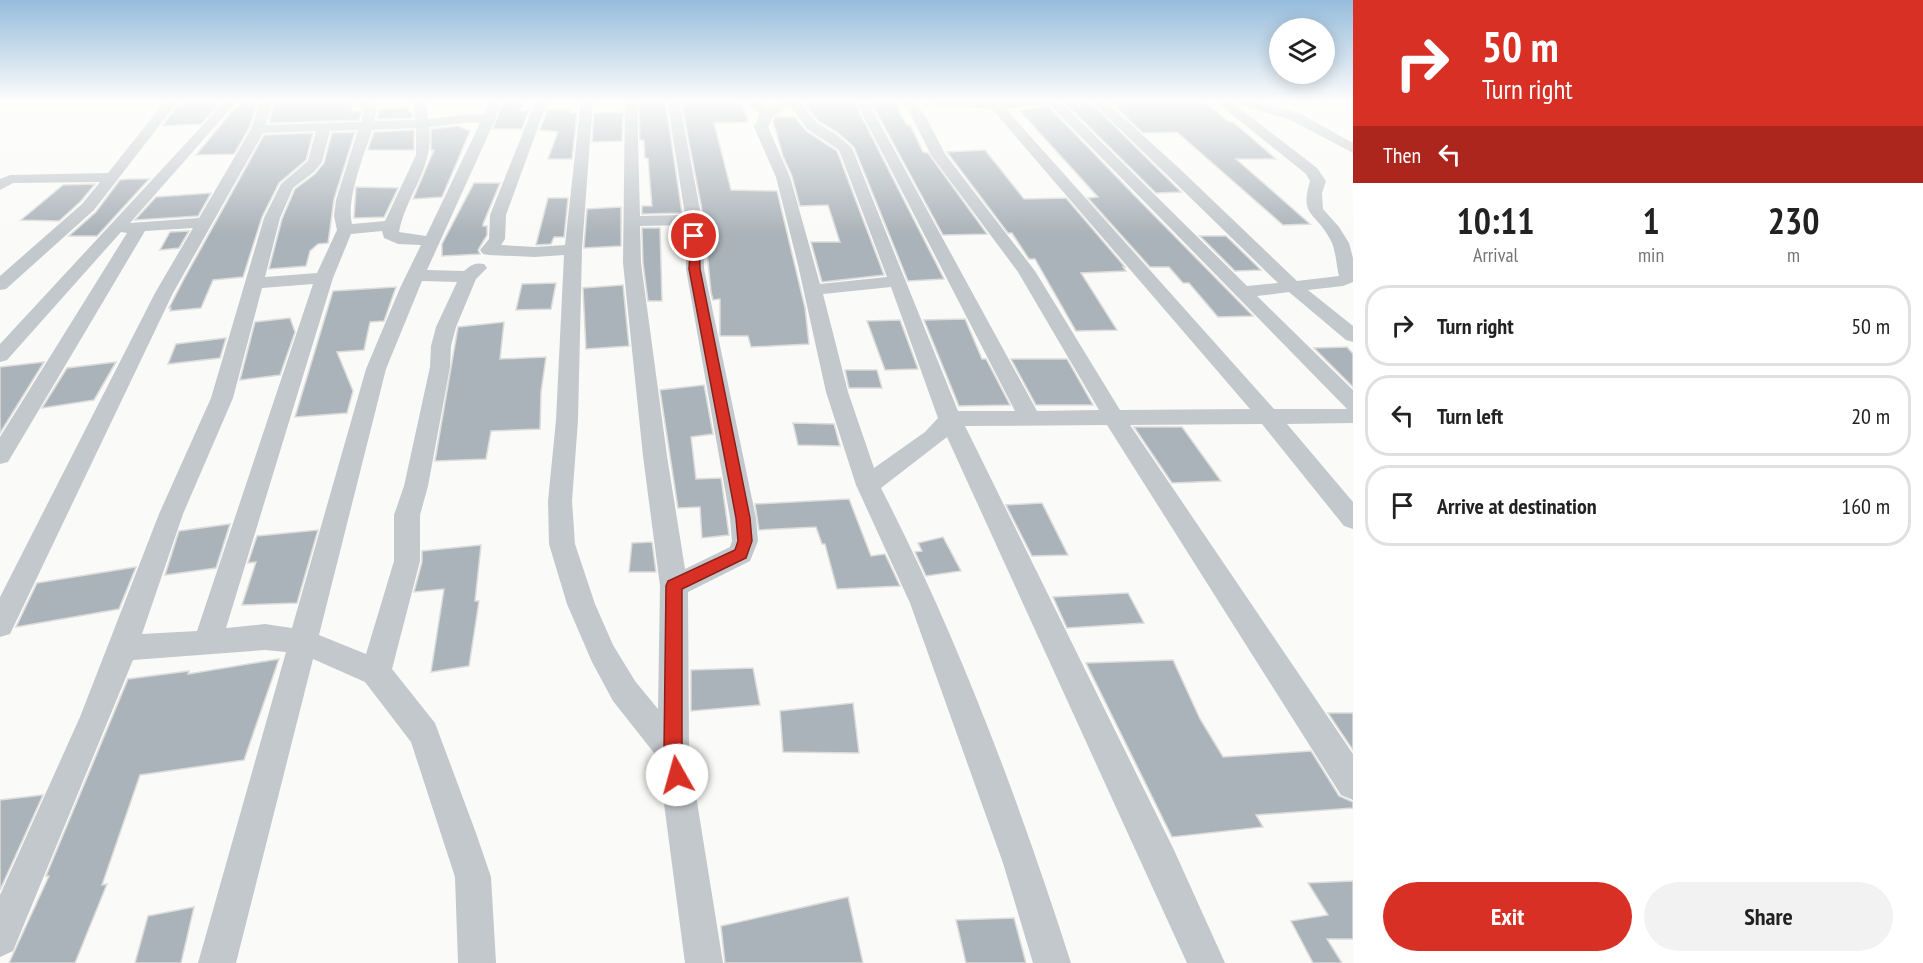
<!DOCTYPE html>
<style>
:root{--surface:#fff;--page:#f2f2f2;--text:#222;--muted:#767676;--line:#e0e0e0;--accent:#d93025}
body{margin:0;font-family:"PT Sans Narrow",sans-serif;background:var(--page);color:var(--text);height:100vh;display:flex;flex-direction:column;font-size:22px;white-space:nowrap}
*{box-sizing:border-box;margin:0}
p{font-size:20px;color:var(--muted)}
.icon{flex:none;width:33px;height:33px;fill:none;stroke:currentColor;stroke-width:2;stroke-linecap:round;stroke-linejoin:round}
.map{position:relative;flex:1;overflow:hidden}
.details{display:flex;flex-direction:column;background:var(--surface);width:570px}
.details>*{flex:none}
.banner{background:#d93025;color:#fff;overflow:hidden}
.controls{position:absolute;left:1269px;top:18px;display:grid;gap:12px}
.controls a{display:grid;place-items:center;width:66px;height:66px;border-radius:50%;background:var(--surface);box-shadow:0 3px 15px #0003;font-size:30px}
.pin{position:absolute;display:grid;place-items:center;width:51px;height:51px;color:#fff;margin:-26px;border:3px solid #fff;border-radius:50%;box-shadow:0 2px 6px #0007}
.me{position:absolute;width:66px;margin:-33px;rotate:353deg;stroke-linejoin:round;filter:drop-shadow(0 0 4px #0008)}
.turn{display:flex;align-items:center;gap:21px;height:126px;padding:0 30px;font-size:27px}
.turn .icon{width:78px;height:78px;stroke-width:2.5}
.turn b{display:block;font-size:42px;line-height:51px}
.then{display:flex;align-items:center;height:57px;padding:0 30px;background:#0003;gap:12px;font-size:22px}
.eta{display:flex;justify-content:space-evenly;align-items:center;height:102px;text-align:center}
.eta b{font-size:36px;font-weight:800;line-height:42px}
.cta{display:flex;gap:12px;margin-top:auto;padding:12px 30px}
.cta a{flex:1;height:69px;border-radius:36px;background:var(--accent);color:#fff;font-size:24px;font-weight:800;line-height:69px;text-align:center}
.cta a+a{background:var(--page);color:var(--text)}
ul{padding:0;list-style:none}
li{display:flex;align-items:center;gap:18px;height:81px;margin:0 12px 9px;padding:0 18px;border:3px solid var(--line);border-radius:24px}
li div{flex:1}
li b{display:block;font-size:22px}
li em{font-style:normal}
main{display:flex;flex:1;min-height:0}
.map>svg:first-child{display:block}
.building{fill:#aab3b9;stroke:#dcdcda;stroke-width:1.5}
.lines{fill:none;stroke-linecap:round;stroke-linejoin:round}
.minor{fill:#c3c8cc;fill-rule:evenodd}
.route{fill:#d93025;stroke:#8d1f18;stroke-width:1.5}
</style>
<main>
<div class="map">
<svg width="1353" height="963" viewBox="0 0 1353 963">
<rect width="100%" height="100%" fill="#fafaf8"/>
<!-- building -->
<g class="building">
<path d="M182 100H216L213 104 220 103 201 124 162 126Z"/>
<path d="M275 100H353L352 111H362L359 120 269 123Z"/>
<path d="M639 100H665L682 213 642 214V206H652L648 158H645L644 140H640Z"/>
<path d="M681 100H741L748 122 714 123 731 190 777 191 805 308 809 344 751 347 748 336H720V299L713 300 711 292 704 220Z"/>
<path d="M802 100H853L944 279 908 281 854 147 837 132 818 121Z"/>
<path d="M870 100H897L899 112 907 125H910L923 152 928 153 987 234 943 235Z"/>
<path d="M1062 100H1088L1181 192 1156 193Z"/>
<path d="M1108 100 1204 102 1229 122H1233L1276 159H1236L1310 224 1283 225 1177 132 1143 133Z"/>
<path d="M258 101 249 128 234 154 196 155 234 109 242 102Z"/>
<path d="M503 101H525L520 111 529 110 522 129H493Z"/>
<path d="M1048 106 1133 194 1253 316 1218 317 1189 283H1183L1169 267H1150L1088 198 1098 197 1019 110Z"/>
<path d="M409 107 408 112H412V118L377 119 379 109Z"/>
<path d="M571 109 570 113H577L572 159H548L558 132 540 130 547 110Z"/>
<path d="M623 112 622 141 592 142 594 113Z"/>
<path d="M775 117H795L806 131 837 151 884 275 822 282 811 242H840L828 205 800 206 792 176 783 156 773 121Z"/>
<path d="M458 126 470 131 442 197 413 199 434 150H431V129Z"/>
<path d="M414 130V150H368L374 132Z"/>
<path d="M355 132 334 199 328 243 318 244 310 251 306 266 269 269 282 219 295 189 315 174 324 163 332 133Z"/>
<path d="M313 133 306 160 279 183 262 217 243 277 213 280 201 308 170 311 171 308H169L184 279 264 135Z"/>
<path d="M985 150 1024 199 1066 198 1125 267H1123L1126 271 1081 273 1117 330 1076 331 1035 259H1029L1012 233H1008L947 152Z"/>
<path d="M130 179H149L97 236H69L96 212 120 180Z"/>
<path d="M474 183H500L483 224V226H487V235L478 250 480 254 442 256V244Z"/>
<path d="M95 184 80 202 59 221 21 220 63 185Z"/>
<path d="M356 187 398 188 384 217 354 218Z"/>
<path d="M211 193 198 216 135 220 156 197Z"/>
<path d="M548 198H568L564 237H554L551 244 536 245Z"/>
<path d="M621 207V246L584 248 587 209Z"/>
<path d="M642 228H660L662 301H648L643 263Z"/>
<path d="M189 231 179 248 160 250 170 232Z"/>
<path d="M1200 236H1226L1261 270 1235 271Z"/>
<path d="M556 283 551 309 516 310 522 284Z"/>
<path d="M623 285 629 346 586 349 583 288Z"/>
<path d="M396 287 384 321 370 322 364 350 337 352 353 391 347 413 295 417 333 291Z"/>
<path d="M290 318 295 332 280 375 240 380 255 322Z"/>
<path d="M965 319 982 359H986L1010 405 959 406 924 320Z"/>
<path d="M900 320 918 369 885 370 867 321Z"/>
<path d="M504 322 500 359 546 357 541 392 540 429 491 431 486 459 435 461 458 327Z"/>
<path d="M226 338 220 358 168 364 176 344Z"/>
<path d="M1347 347 1353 354V387L1314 348Z"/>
<path d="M1011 359H1067L1093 405H1036Z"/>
<path d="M44 362 0 433V367Z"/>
<path d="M116 362 94 400 42 408 67 368Z"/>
<path d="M845 370H877L882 388H849Z"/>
<path d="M704 385 713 434 691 437 696 479 721 478 729 535 702 538 700 507 678 508 660 390Z"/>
<path d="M793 423 834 424 840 446 798 445Z"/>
<path d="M1134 427H1182L1221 481 1172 483Z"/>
<path d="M849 499 871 556 885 554 900 586 837 589 825 544H822L816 527 759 530 755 504Z"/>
<path d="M1042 503 1068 555 1032 556 1006 505Z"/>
<path d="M230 524 216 568 165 575 179 531Z"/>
<path d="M318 530 297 603 242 605 256 562 248 563 257 536Z"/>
<path d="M943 537 961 571 926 576 915 552 922 551 918 543Z"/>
<path d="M652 542 656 572H629L632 543Z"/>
<path d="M481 545 475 601H479L469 666 431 672 444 589 414 592 422 562V551Z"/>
<path d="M136 567 119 609 16 627 37 583Z"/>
<path d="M1128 593 1144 623 1067 628 1053 597Z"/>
<path d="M279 659 244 760 140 775 102 885 107 884 75 963H9L49 876H46L128 679 189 671 188 674Z"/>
<path d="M1173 660 1200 719 1223 757 1311 751 1339 796 1353 802V808L1256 815 1263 827 1172 837 1086 663Z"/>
<path d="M753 668 760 705 691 711V670Z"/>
<path d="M853 703 859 753 783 752 780 711Z"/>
<path d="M1328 713H1353V750Z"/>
<path d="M43 795 0 890V800Z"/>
<path d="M1353 881V939H1327L1342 963H1313L1291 921 1328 915 1308 883Z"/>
<path d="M848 897 863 963H725L721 926Z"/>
<path d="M194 907 181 963H135L148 916Z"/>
<path d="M1014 918 1026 963H966L956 920Z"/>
</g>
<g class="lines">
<!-- minor -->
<g class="minor">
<path d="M166 100H179L94 210 6 289 0 290V276L82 204 100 182 13 183 0 190V179L10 175 108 173Z"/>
<path d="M226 100H241L232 107 130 223 199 218 251 129 261 100H273L266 125 361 122 364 110 355 100H369L377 109 374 121 415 120 413 100H425L428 119 472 114 483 115 489 100H501L495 120 427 270 464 271C471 265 475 262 484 264L487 268 476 279 456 327 451 346 450 367 428 486 420 515V561L392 669 435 723 476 833 491 877 496 963H458L455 877 411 742 365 682 313 659 236 963H198L286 652 265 650 133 660 13 951 0 957V895L80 717 159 514 211 398 264 218 281 184 308 161 316 131 263 133 173 293 10 634 0 637V597L155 293 193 228 145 231 8 462 0 464V437L127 233 121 232 7 360 0 362V344ZM472 122 480 123 426 236 399 232C406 195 435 167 429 127ZM416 128V155L385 221 352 224C346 198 364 156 372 130ZM358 130 336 200 334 216 337 230 317 273 265 277 280 218 293 188 314 172 322 162 330 131ZM382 231 384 238 398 244 421 245 400 288 366 369 292 628 265 624 226 628 333 278 351 234ZM422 281 457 282 436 327 431 346 430 367 404 486 394 515V561L366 654 319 635 386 369ZM313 284 197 631 142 634 183 514 233 398 262 288Z"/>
<path d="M536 100H548L506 215 505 239 501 245 535 247 565 245 581 100H593L582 249 578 420 572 501 575 544 595 604 613 645 635 681 658 709 660 586 643 456 623 263 625 100H637L640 216 685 215 667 100H679L702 220 704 269 756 518 758 541 750 561 688 592 689 752 723 963H685L658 758 613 701 592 662 567 604 549 544 548 501 556 420 564 255 535 257 489 255 483 254 480 250 489 239 490 215ZM686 225V269L730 518 732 541 730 547 685 569 667 456 641 263 640 226Z"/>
<path d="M743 100H757L768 108 783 100H798L817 123 836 134 852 148 958 411H1015L855 100H867L1037 411 1099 410 1018 272 931 155 912 117 901 100H913L926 117 945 154 1035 271 1120 410 1250 409 992 109 938 106 923 100H1059L1247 286 1278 283 1090 100H1104L1181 170 1297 281 1339 276C1336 264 1336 249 1330 239 1316 212 1299 217 1310 181L1306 174 1214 100H1249L1299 113 1353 143V153L1289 119 1233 103 1317 168 1326 181 1322 193 1323 209 1339 227 1349 243 1353 258V282L1343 286 1308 290 1353 326V342L1346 340 1289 292 1257 296 1353 390V423L1287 424 1353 502V529L1344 526 1262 424 1130 425 1353 754V800L1341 795 1107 425 965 426 1174 850 1225 963H1187L947 437 881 488C959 640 1019 801 1071 963H1033L1003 863 910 603 856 485 826 392 798 265 776 177 754 127 760 114ZM1049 104 1347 409H1274L1006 109ZM790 106 807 129 839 150 887 277 820 284 790 177 768 127 773 116ZM891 287 938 418 925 432 874 468 848 392 823 294Z"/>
</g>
</g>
<!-- sky -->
<linearGradient id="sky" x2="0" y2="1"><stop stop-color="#96bcdc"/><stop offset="0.43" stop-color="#fdfdfc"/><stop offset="1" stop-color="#fdfdfc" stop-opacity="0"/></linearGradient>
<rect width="1353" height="235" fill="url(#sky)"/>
<!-- route -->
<path class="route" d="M691 234 699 236 700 269 750 518 752 541 746 558 682 589V752L686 775 683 782 677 785 670 782 664 752 666 586 668 581 735 550 738 541 736 518 689 269Z"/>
</svg>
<div class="controls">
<a><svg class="icon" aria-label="layers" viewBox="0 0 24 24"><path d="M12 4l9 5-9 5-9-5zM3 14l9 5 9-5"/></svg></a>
</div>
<div class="pin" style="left:694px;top:236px;background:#d93025"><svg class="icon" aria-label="arrive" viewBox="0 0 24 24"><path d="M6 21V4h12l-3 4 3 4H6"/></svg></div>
<svg class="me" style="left:677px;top:775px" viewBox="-20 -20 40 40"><circle r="19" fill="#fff"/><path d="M0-13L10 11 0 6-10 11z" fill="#d93025"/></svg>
</div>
<section class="details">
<div class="banner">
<div class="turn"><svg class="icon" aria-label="right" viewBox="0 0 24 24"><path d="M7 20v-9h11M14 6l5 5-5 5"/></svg><div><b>50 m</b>Turn right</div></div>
<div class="then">Then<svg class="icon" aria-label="left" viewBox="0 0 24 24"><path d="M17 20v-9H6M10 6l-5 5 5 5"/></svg></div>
</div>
<div class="eta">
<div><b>10:11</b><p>Arrival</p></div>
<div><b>1</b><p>min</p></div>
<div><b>230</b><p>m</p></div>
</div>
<ul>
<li><svg class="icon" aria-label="right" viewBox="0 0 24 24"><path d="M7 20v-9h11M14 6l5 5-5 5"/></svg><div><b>Turn right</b></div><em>50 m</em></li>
<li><svg class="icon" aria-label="left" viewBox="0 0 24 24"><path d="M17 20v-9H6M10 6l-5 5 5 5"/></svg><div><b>Turn left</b></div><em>20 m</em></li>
<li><svg class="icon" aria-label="arrive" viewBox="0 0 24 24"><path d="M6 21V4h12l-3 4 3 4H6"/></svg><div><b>Arrive at destination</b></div><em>160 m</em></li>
</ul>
<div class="cta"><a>Exit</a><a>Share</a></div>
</section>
</main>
